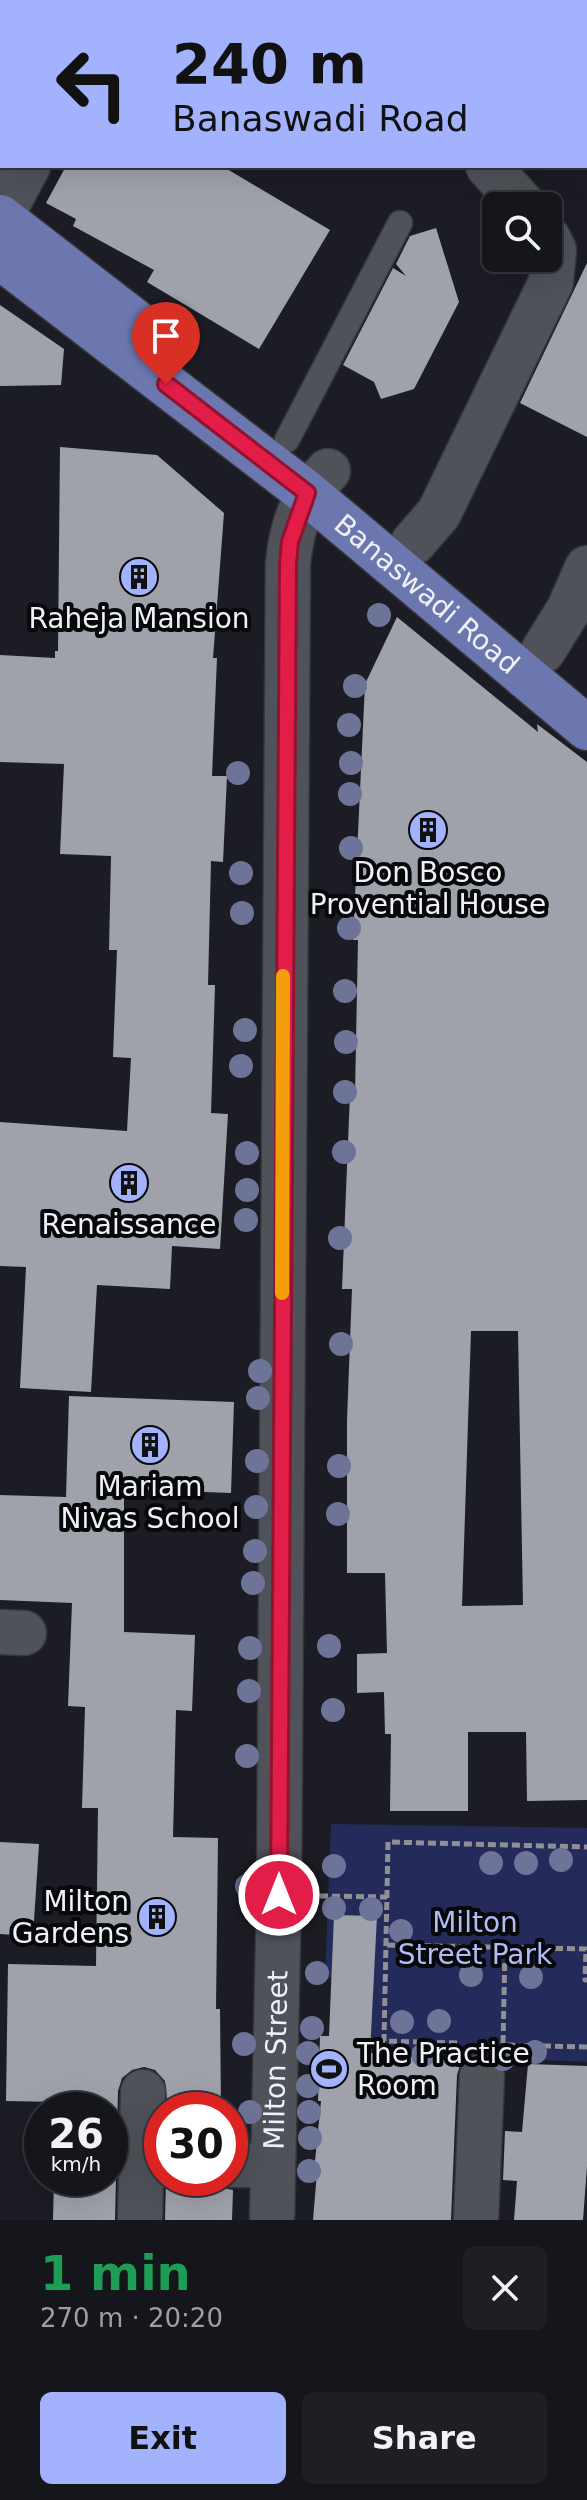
<!DOCTYPE html>
<meta charset="utf-8">
<style>
:root{--surface:#15161b;--page:#1e1f24;--text:#f1f3f6;--muted:#9d9fa3;--line:#34353a;--accent:#a3b2fd}
body{margin:0;font-family:"DejaVu Sans",sans-serif;background:var(--page);color:var(--text);height:100vh;display:flex;flex-direction:column;font-size:30px;white-space:nowrap}
*{box-sizing:border-box;margin:0}
p{font-size:26px;color:var(--muted)}
.icon{flex:none;width:44px;height:44px;fill:none;stroke:currentColor;stroke-width:2;stroke-linecap:round;stroke-linejoin:round}
.map{position:relative;height:2220px;overflow:hidden}
.drawer{display:flex;flex-direction:column;background:var(--surface);flex:1}
.drawer>*{flex:none}
.banner{position:absolute;left:0px;top:0px;width:588px;height:168px;box-shadow:0 8px 32px #0002,0 0 0 2px var(--line);background:#a3b2fd;color:#111;overflow:hidden}
.buttons{position:absolute;left:482px;top:192px;display:grid;gap:16px}
.buttons a{display:grid;place-items:center;width:80px;height:80px;border-radius:12px;background:var(--surface);box-shadow:0 8px 32px #0002,0 0 0 2px var(--line);font-size:40px}
.speed{position:absolute;left:24px;top:2092px;display:flex;gap:16px;font-size:40px;font-weight:700;text-align:center}
.speed>*{display:grid;place-content:center;width:104px;height:104px;border-radius:50%;background:var(--surface);box-shadow:0 8px 32px #0002,0 0 0 2px var(--line);line-height:1}
.speed small{font-size:20px;font-weight:400}
.speed .limit{border:12px solid #d22;background:#fff;color:#111}
.pin{position:absolute;display:grid;place-items:center;width:68px;height:68px;color:#fff;margin:-82px -34px;border-radius:50% 50% 50% 0;rotate:-45deg;box-shadow:0 0 8px #0007}
.pin .icon{rotate:45deg}
.me{position:absolute;width:88px;margin:-44px;rotate:0deg;stroke-linejoin:round;filter:drop-shadow(0 0 6px #0008)}
.turn{display:flex;align-items:center;gap:28px;height:168px;padding:0 40px;font-size:36px}
.turn .icon{width:104px;height:104px;stroke-width:2.5}
.turn b{display:block;font-size:56px;line-height:68px}
.round{display:grid;place-items:center;flex:none;width:84px;height:84px;border-radius:12px;background:var(--page)}
.overview{display:flex;align-items:center;justify-content:space-between;height:136px;padding:0 40px}
h1{font-size:48px;font-weight:600;line-height:60px;color:#1e9e55}
.primary-button{display:flex;gap:16px;margin-top:auto;padding:16px 40px}
.primary-button a{flex:1;height:92px;border-radius:12px;background:var(--accent);color:#111;font-size:32px;font-weight:600;line-height:92px;text-align:center}
.primary-button a+a{background:var(--page);color:var(--text)}
.map>svg:first-child{display:block}
.green{fill:#242a59}
.building{fill:#a0a2ab;fill-rule:evenodd}
.lines{fill:none;stroke-linecap:round;stroke-linejoin:round}
.lane-casing{stroke:#36373c;stroke-width:27}
.street-casing{stroke:#36373c;stroke-width:47}
.primary-casing{stroke:#36373c;stroke-width:47}
.path{stroke:#8f9096;stroke-width:5;stroke-dasharray:8 4;stroke-linecap:butt}
.lane{stroke:#505259;stroke-width:24}
.street{stroke:#505259;stroke-width:44}
.primary{stroke:#6c77af;stroke-width:44}
.tree{fill:#6d7497}
.route-casing{stroke:#92132f;stroke-width:20}
.route{stroke:#e11d48;stroke-width:14}
.slow{stroke:#f59e0b;stroke-width:14}
.labels{text-anchor:middle;stroke-width:8;stroke-linejoin:round;paint-order:stroke}
.street-label{font-size:28px;fill:#f0f1f6;stroke:#07080a}
.poi-label{font-size:28px;fill:#f0f1f6;stroke:#07080a}
.park-label{font-size:28px;fill:#b0bcf5;stroke:#07080a}
</style>
<div class="map">
<svg width="587" height="2220" viewBox="0 0 587 2220">
<rect width="100%" height="100%" fill="#1c1d24"/>
<!-- green -->
<path class="green" d="M331 1824 587 1828V2062L370 2053 372 1979 325 1978Z"/>
<!-- building -->
<g class="building">
<path d="M66 166H222L330 230 259 349 147 282 154 270 73 226 76 219 46 203Z"/>
<path d="M436 228 459 302 414 389 381 399 374 382 343 365 393 268 406 276 396 264 410 236Z"/>
<path d="M587 263V437L520 403Z"/>
<path d="M0 305 64 349 61 385 0 386Z"/>
<path d="M60 447 157 455 224 513 213 658H217L212 776H227L223 862 211 861 208 985H215L211 1113 228 1114 220 1249 172 1246 170 1289 97 1285 91 1392 20 1388 26 1267 0 1266V1122L127 1131 131 1058 113 1057 117 950H109L111 856 60 854 64 764 0 762V655L55 658V651H58Z"/>
<path d="M397 617 538 732 537 724 587 762V1800L527 1801 526 1732H468V1811H390L391 1734H385L384 1692 357 1693V1654L387 1653 385 1573H347V1420L352 1289H342L350 1094H355L358 940H353L365 684ZM471 1331H518L523 1605 462 1606Z"/>
<path d="M69 1396 234 1402 231 1493 124 1489V1632L195 1635 192 1711 176 1710 173 1837 218 1838 216 2009H220L221 2110H168L165 2081 155 2070 144 2067 132 2070 122 2078 118 2091 115 2220H53L54 2178H110V2103L6 2101 8 1964 96 1966 98 1808H82L85 1707 68 1706 72 1603 0 1600V1495L66 1497Z"/>
<path d="M0 1842 39 1844 33 1936 0 1934Z"/>
<path d="M334 1915 377 1916 370 2053 461 2062 457 2075 451 2220H313L317 2172 314 2171 321 2101H318L320 2036H329Z"/>
<path d="M528 2064 587 2066V2166L583 2220H514L517 2181 503 2180 505 2131 522 2132Z"/>
<path d="M166 2178H209L218 2187 233 2190 232 2220H165Z"/>
</g>
<g class="lines">
<!-- lane casing -->
<g class="lane-casing">
<path id="lane" d="M287 440 400 223"/>
</g>
<!-- street casing -->
<g class="street-casing">
<g id="street">
<path d="M119 2 120 0"/>
<path d="M550 2 551 0"/>
<path d="M488 166 524 206"/>
<path d="M0 218 28 166"/>
<path d="M413 543 439 513 551 282 554 250 548 238"/>
<path d="M543 651 569 609 587 568"/>
<path d="M0 1632 24 1633"/>
<path d="M230 2165H272"/>
<path d="M140 2220 143 2092"/>
<path id="s1" d="M272 2220 279 1895 288 563C292 525 301 499 328 471"/>
<path d="M476 2220 482 2076"/>
</g>
</g>
<!-- primary casing -->
<g class="primary-casing">
<g id="primary">
<path d="M0 217 163 343"/>
<path id="s2" d="M0 257 307 493 587 728"/>
</g>
</g>
<!-- path -->
<g class="path">
<path d="M320 1896 387 1897"/>
<path d="M387 1945 586 1949 585 1980H587"/>
<path d="M457 2043 384 2041 388 1842 587 1847"/>
<path d="M503 2043 505 1949"/>
<path d="M507 2045 587 2047"/>
</g>
<!-- lane -->
<use href="#lane" class="lane"/>
<!-- street -->
<use href="#street" class="street"/>
<!-- primary -->
<use href="#primary" class="primary"/>
</g>
<!-- trees -->
<g class="tree">
<circle cx="379" cy="615" r="12"/>
<circle cx="355" cy="686" r="12"/>
<circle cx="349" cy="725" r="12"/>
<circle cx="351" cy="763" r="12"/>
<circle cx="238" cy="773" r="12"/>
<circle cx="350" cy="794" r="12"/>
<circle cx="351" cy="848" r="12"/>
<circle cx="241" cy="873" r="12"/>
<circle cx="242" cy="913" r="12"/>
<circle cx="349" cy="928" r="12"/>
<circle cx="345" cy="991" r="12"/>
<circle cx="245" cy="1030" r="12"/>
<circle cx="346" cy="1042" r="12"/>
<circle cx="241" cy="1066" r="12"/>
<circle cx="345" cy="1092" r="12"/>
<circle cx="344" cy="1152" r="12"/>
<circle cx="247" cy="1153" r="12"/>
<circle cx="247" cy="1190" r="12"/>
<circle cx="246" cy="1220" r="12"/>
<circle cx="340" cy="1238" r="12"/>
<circle cx="341" cy="1344" r="12"/>
<circle cx="260" cy="1371" r="12"/>
<circle cx="258" cy="1398" r="12"/>
<circle cx="257" cy="1461" r="12"/>
<circle cx="339" cy="1466" r="12"/>
<circle cx="256" cy="1507" r="12"/>
<circle cx="338" cy="1514" r="12"/>
<circle cx="255" cy="1551" r="12"/>
<circle cx="253" cy="1583" r="12"/>
<circle cx="329" cy="1646" r="12"/>
<circle cx="250" cy="1648" r="12"/>
<circle cx="249" cy="1691" r="12"/>
<circle cx="333" cy="1710" r="12"/>
<circle cx="247" cy="1756" r="12"/>
<circle cx="561" cy="1860" r="12"/>
<circle cx="491" cy="1863" r="12"/>
<circle cx="526" cy="1863" r="12"/>
<circle cx="334" cy="1866" r="12"/>
<circle cx="247" cy="1886" r="12"/>
<circle cx="334" cy="1908" r="12"/>
<circle cx="371" cy="1909" r="12"/>
<circle cx="401" cy="1931" r="12"/>
<circle cx="317" cy="1973" r="12"/>
<circle cx="471" cy="1975" r="12"/>
<circle cx="531" cy="1977" r="12"/>
<circle cx="439" cy="2021" r="12"/>
<circle cx="402" cy="2022" r="12"/>
<circle cx="312" cy="2028" r="12"/>
<circle cx="244" cy="2044" r="12"/>
<circle cx="535" cy="2052" r="12"/>
<circle cx="308" cy="2053" r="12"/>
<circle cx="423" cy="2055" r="12"/>
<circle cx="503" cy="2059" r="12"/>
<circle cx="308" cy="2086" r="12"/>
<circle cx="250" cy="2112" r="12"/>
<circle cx="309" cy="2112" r="12"/>
<circle cx="310" cy="2138" r="12"/>
<circle cx="309" cy="2171" r="12"/>
</g>
<g class="lines">
<!-- route casing -->
<g class="route-casing">
<path id="route" d="M166 384 307 493 290 542 288 563 279 1895"/>
</g>
<!-- route -->
<use href="#route" class="route"/>
<!-- slow -->
<path class="slow" d="M282 1293 283 976"/>
</g>
<!-- icons -->
<defs>
<g id="building-disc" transform="scale(2)"><circle r="9.5" fill="#a3b2fd" stroke="#07080a"/><path d="M-4-6H4V6H1V3H-1V6H-4ZM-2.5-4.3h1.7v1.8h-1.7ZM.8-4.3h1.7v1.8H.8ZM-2.5-1h1.7V.8h-1.7ZM.8-1h1.7V.8H.8Z" fill="#111"/></g>
<g id="stadium-disc" transform="scale(2)"><circle r="9.5" fill="#a3b2fd" stroke="#07080a"/><path d="M0-5a6.5 5 0 1 0 0 10a6.5 5 0 1 0 0-10ZM-3.5-1.8h7v3.6h-7Z" fill="#111"/></g>
</defs>
<g fill-rule="evenodd">
<use href="#building-disc" x="139" y="577"/>
<use href="#building-disc" x="428" y="830"/>
<use href="#building-disc" x="129" y="1183"/>
<use href="#building-disc" x="150" y="1445"/>
<use href="#building-disc" x="157" y="1917"/>
<use href="#stadium-disc" x="329" y="2069"/>
</g>
<g class="labels">
<!-- street labels -->
<g class="street-label">
<text dy="10" stroke="none"><textPath href="#s2" startOffset="544">Banaswadi Road</textPath></text>
<text dy="10" stroke="none"><textPath href="#s1" startOffset="160">Milton Street</textPath></text>
</g>
<!-- poi labels -->
<g class="poi-label">
<text x="139" y="628">Raheja Mansion</text>
<text x="428" y="882">Don Bosco<tspan x="428" dy="32">Provential House</tspan></text>
<text x="129" y="1234">Renaissance</text>
<text x="150" y="1496">Mariam<tspan x="150" dy="32">Nivas School</tspan></text>
<text x="129" y="1911" text-anchor="end">Milton<tspan x="129" dy="32">Gardens</tspan></text>
<text x="357" y="2063" text-anchor="start">The Practice<tspan x="357" dy="32">Room</tspan></text>
</g>
<!-- park labels -->
<g class="park-label">
<text x="475" y="1932">Milton<tspan x="475" dy="32">Street Park</tspan></text>
</g>
</g>
</svg>
<div class="buttons">
<a><svg class="icon" aria-label="search" viewBox="0 0 24 24"><circle cx="10" cy="10" r="6"/><path d="M15 15l6 6"/></svg></a>
</div>
<div class="speed"><div>26<small>km/h</small></div><div class="limit">30</div></div>
<div class="pin" style="left:166px;top:384px;background:#d93025"><svg class="icon" aria-label="arrive" viewBox="0 0 24 24"><path d="M6 21V4h12l-3 4 3 4H6"/></svg></div>
<svg class="me" style="left:279px;top:1895px" viewBox="-20 -20 40 40"><circle r="17" fill="#e11d48" stroke="#fff" stroke-width="3"/><path d="M0-11L8 9 0 5-8 9z" fill="#fff"/></svg>
<div class="banner">
<div class="turn"><svg class="icon" aria-label="left" viewBox="0 0 24 24"><path d="M17 20v-9H6M10 6l-5 5 5 5"/></svg><div><b>240 m</b>Banaswadi Road</div></div>
</div>
</div>
<section class="drawer">
<div class="overview"><div><h1>1 min</h1><p>270 m · 20:20</p></div><a class="round"><svg class="icon" aria-label="close" viewBox="0 0 24 24"><path d="M6 6l12 12M18 6L6 18"/></svg></a></div>
<div class="primary-button"><a>Exit</a><a>Share</a></div>
</section>
